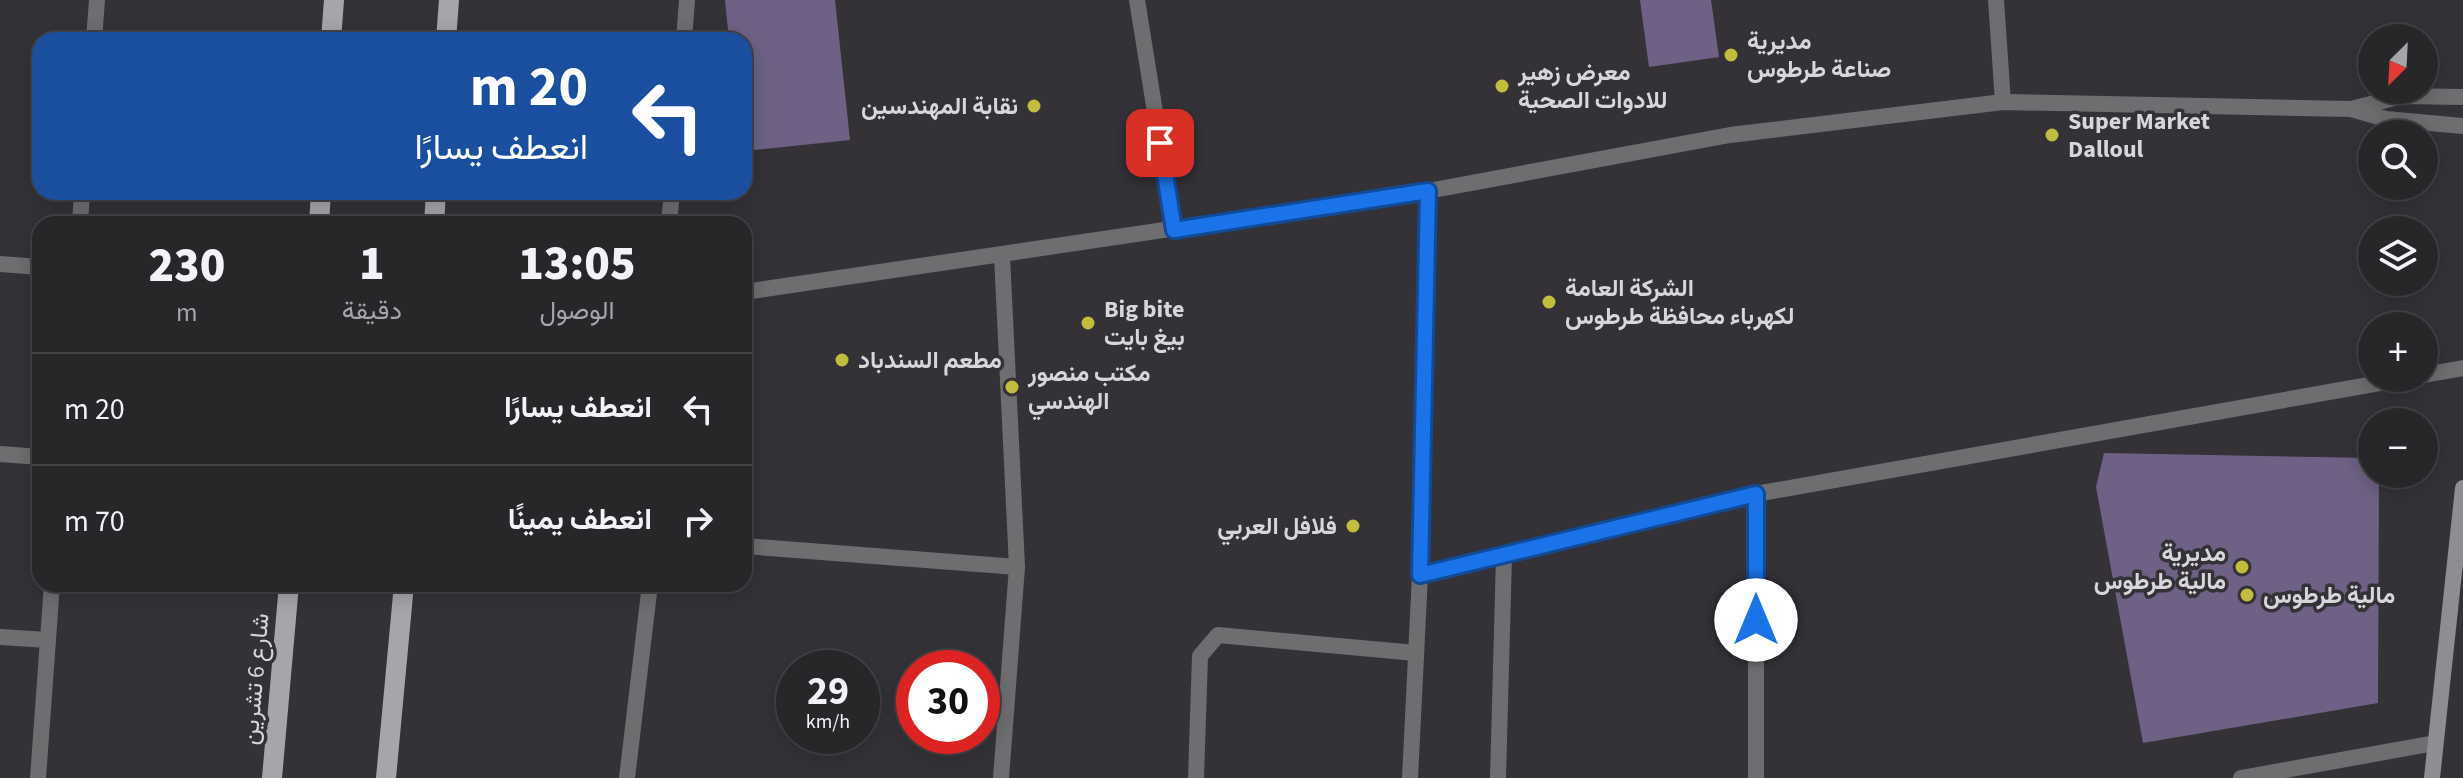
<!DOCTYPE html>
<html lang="ar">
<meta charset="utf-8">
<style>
:root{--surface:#272629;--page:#2f2e31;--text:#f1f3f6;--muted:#a4a5a8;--line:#434346}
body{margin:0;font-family:"Source Sans 3",Vazirmatn,sans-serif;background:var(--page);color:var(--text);direction:rtl;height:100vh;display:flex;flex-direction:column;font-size:30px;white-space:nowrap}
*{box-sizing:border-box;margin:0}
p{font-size:26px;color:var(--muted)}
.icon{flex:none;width:44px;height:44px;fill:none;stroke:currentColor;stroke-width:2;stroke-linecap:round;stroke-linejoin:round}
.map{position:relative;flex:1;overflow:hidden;direction:ltr}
.side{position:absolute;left:32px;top:216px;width:720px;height:376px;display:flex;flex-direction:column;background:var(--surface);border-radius:24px;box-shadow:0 4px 20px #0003,0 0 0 2px var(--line);direction:rtl}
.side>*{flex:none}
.banner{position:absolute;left:32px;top:32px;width:720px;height:168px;border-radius:24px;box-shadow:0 4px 20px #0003,0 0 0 2px var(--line);direction:rtl;background:#1a4fa0;color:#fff;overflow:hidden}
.needle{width:52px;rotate:204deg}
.buttons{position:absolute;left:2358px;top:24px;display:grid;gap:16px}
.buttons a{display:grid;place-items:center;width:80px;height:80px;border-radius:50%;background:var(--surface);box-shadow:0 4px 20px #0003,0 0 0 2px var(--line);font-size:40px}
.speed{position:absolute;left:776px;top:650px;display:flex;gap:16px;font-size:40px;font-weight:700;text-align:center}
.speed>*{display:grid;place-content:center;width:104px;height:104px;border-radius:50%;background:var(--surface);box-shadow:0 4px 20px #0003,0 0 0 2px var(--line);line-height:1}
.speed small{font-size:20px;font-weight:400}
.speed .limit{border:12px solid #d22;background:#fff;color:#111}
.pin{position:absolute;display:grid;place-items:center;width:68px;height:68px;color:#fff;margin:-34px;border-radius:16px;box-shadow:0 4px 12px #0006}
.me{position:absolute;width:88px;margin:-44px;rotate:0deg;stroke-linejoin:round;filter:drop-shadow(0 0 6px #0008)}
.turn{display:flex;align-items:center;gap:28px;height:168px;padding:0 32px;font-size:36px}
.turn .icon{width:104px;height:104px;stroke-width:2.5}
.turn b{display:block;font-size:56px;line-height:68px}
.eta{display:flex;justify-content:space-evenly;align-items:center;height:136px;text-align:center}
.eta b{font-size:48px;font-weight:800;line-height:56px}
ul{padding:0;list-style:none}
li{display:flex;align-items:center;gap:24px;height:112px;padding:0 32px;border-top:2px solid var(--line)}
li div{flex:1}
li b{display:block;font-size:30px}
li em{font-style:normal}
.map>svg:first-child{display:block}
.building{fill:#6e6185}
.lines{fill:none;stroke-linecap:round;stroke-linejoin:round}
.minor{stroke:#6e6d70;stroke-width:16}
.tertiary{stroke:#6e6d70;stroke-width:16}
.secondary{stroke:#8e8d91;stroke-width:16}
.primary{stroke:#a7a5ab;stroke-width:20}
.route-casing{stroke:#114b97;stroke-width:20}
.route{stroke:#1a73e8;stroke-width:14}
.poi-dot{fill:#c3bd3e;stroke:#343237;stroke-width:3}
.labels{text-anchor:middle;stroke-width:7;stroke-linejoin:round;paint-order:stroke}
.poi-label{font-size:24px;font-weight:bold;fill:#d7d6da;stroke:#343237;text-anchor:start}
.street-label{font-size:24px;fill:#d7d6da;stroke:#343237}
</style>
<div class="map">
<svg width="2463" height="778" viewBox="0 0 2463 778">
<rect width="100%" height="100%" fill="#343237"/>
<!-- building -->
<g class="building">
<path d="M725 0H835L850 140 744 151V40H729Z"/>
<path d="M1640 0H1711L1719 57 1649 67Z"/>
<path d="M2104 453 2372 458V474H2379L2378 703 2143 743 2096 487Z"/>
</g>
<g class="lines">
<!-- minor -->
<g class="minor">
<path d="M1137 0 1174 230"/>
<path d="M1996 0 2003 102"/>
<path d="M94 40 97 0"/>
<path d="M80 224 82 192"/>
<path d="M0 264 40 267"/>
<path d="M2424 375 2463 368"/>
<path d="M0 454 40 457"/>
<path d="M1756 494V778"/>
<path d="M744 546 1017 567"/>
<path d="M1420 575 1756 494 2408 378"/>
<path d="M0 637 48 640"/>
<path d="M38 778 52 584"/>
<path d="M1001 778 1017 567 1002 256"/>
<path d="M1196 778 1200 656 1218 635 1416 653"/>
<path d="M1410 778 1420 575 1428 191"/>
<path d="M1498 778 1504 556"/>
<path d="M2241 778 2435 743"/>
</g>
<!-- tertiary -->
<g class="tertiary">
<path d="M684 40 687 0"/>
<path d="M2351 109 2402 96 2463 97"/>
<path d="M351 224H386"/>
<path d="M669 224 672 192"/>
<path d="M744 292 1428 191 1730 135 2003 102 2351 109 2386 119 2463 126"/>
<path d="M627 778 650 584"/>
</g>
<!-- secondary -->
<path class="secondary" d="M2432 778 2463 488"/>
<!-- primary -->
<g class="primary">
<path d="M331 40 334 0"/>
<path d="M446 40 449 0"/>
<path d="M319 224 321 192"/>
<path d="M434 224 436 192"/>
<path d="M272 778 289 584"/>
<path d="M386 778 404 584"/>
</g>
</g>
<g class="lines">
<!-- route casing -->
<g class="route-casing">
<path id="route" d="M1160 143 1174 230 1428 191 1420 575 1756 494V620"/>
</g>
<!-- route -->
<use href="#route" class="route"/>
</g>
<!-- markers -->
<g class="poi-dot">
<circle cx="1731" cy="55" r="8"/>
<circle cx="1502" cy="86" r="8"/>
<circle cx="1034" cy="106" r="8"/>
<circle cx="2052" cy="135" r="8"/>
<circle cx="1549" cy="302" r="8"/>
<circle cx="1088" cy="323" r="8"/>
<circle cx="842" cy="360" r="8"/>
<circle cx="1012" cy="387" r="8"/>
<circle cx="1353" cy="526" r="8"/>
<circle cx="2242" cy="567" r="8"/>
<circle cx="2247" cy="595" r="8"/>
</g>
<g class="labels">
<!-- poi labels -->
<g class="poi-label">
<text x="1747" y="49">مديرية<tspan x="1747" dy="28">صناعة طرطوس</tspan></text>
<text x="1518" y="80">معرض زهير<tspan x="1518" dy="28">للادوات الصحية</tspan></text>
<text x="1018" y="114" text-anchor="end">نقابة المهندسين</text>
<text x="2068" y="129">Super Market<tspan x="2068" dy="28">Dalloul</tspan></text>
<text x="1565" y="296">الشركة العامة<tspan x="1565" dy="28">لكهرباء محافظة طرطوس</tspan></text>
<text x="1104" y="317">Big bite<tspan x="1104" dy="28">بيغ بايت</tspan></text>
<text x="858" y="368">مطعم السندباد</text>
<text x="1028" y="381">مكتب منصور<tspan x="1028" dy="28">الهندسي</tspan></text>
<text x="1337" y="534" text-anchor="end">فلافل العربي</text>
<text x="2226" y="561" text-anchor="end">مديرية<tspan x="2226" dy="28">مالية طرطوس</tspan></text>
<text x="2263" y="603">مالية طرطوس</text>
</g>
<!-- street labels -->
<g class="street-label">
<text transform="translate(255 679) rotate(-85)" y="8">شارع 6 تشرين</text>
</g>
</g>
</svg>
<div class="buttons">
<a><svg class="needle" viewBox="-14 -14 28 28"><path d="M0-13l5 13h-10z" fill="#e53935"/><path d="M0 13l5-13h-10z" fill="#a4a5a8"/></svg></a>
<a><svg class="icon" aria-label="search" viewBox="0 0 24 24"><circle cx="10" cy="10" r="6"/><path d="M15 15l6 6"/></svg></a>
<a><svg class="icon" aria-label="layers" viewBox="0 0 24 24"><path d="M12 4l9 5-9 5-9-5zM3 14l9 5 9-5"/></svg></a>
<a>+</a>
<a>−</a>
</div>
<div class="speed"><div>29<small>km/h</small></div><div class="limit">30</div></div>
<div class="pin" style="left:1160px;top:143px;background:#d93025"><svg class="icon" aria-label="arrive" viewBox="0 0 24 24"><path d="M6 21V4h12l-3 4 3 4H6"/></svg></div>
<svg class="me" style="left:1756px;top:620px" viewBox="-20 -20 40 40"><circle r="19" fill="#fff"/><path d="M0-13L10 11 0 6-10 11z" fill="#1a73e8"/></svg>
<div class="banner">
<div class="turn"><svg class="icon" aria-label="left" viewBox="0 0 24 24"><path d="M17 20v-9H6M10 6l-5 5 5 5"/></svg><div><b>20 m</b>انعطف يسارًا</div></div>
</div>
<section class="side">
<div class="eta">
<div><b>13:05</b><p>الوصول</p></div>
<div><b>1</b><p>دقيقة</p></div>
<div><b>230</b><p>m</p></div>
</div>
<ul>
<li><svg class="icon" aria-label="left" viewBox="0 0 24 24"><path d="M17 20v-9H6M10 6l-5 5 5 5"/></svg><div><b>انعطف يسارًا</b></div><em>20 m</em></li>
<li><svg class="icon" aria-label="right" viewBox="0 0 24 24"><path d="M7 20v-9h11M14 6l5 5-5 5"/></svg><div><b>انعطف يمينًا</b></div><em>70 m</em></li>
</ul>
</section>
</div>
